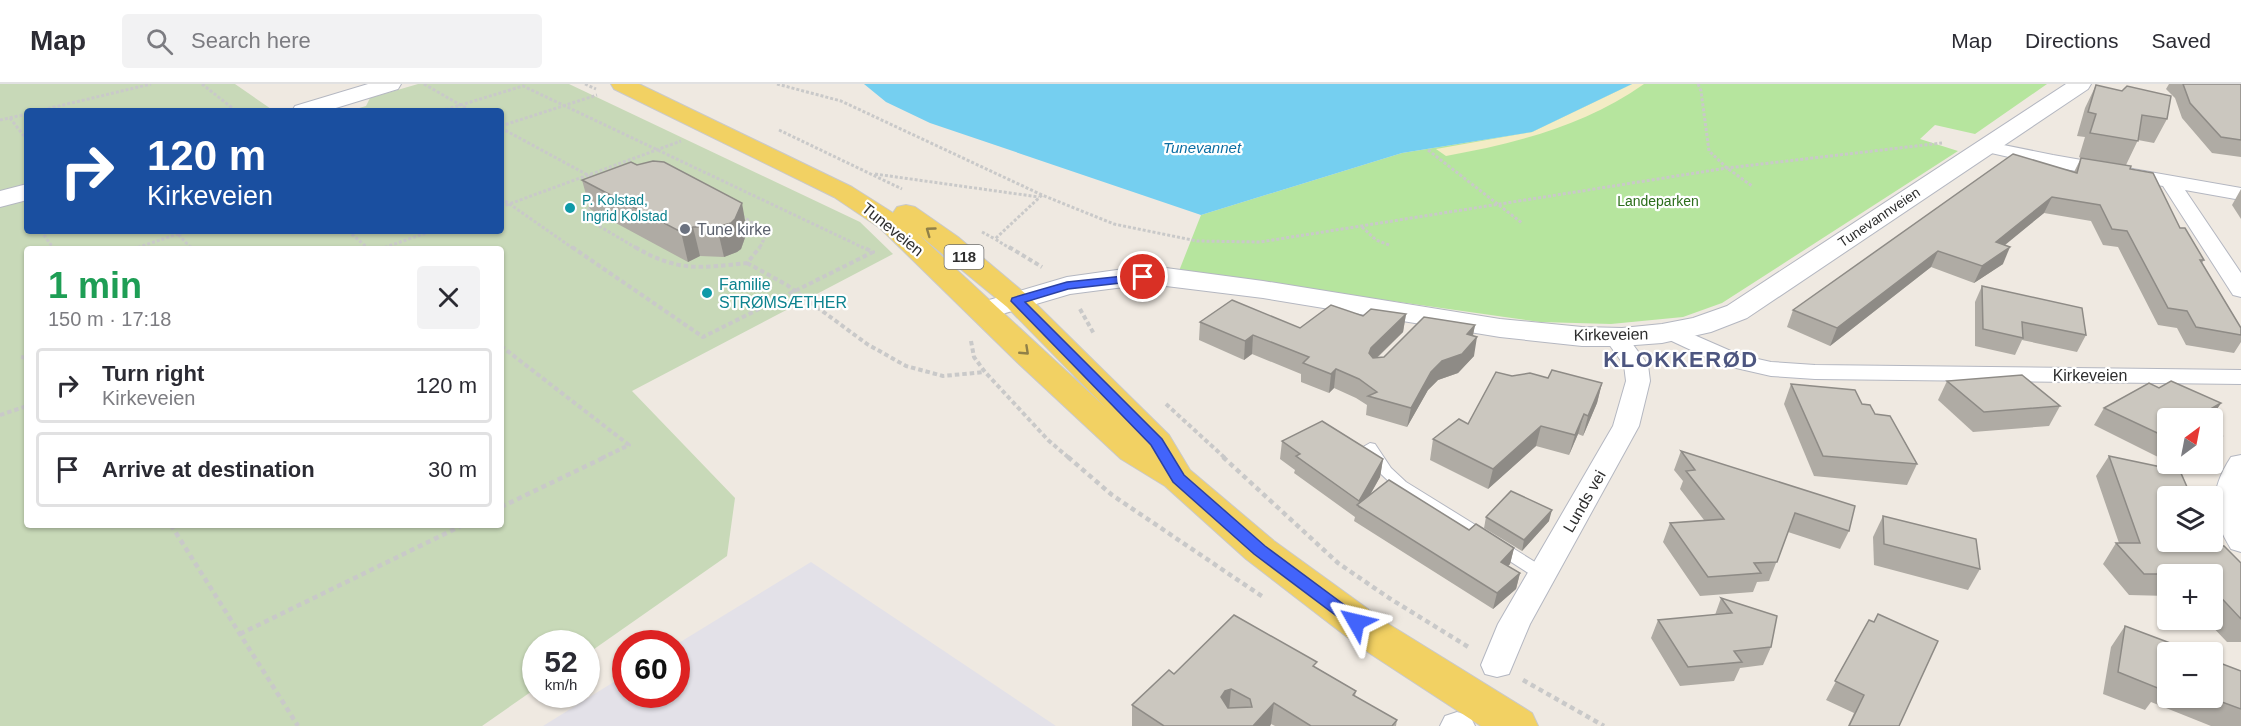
<!DOCTYPE html>
<meta charset="utf-8">
<style>
:root{--surface:#fff;--page:#f2f2f3;--text:#2b2b33;--muted:#7c7c81;--line:#e1e1e2}
body{margin:0;font-family:Arial,sans-serif;background:var(--page);color:var(--text);height:100vh;display:flex;flex-direction:column;font-size:22px;white-space:nowrap}
*{box-sizing:border-box;margin:0}
p{font-size:20px;color:var(--muted)}
.icon{flex:none;width:33px;height:33px;fill:none;stroke:currentColor;stroke-width:2;stroke-linecap:round;stroke-linejoin:round}
.map{position:relative;flex:1;overflow:hidden}
.side{position:absolute;left:24px;top:162px;width:480px;height:282px;display:flex;flex-direction:column;background:var(--surface);border-radius:6px;box-shadow:0 2px 4px #0004}
.side>*{flex:none}
.banner{position:absolute;left:24px;top:24px;width:480px;height:126px;border-radius:6px;box-shadow:0 2px 4px #0004;background:#1a4fa0;color:#fff;overflow:hidden}
.needle{width:39px;rotate:32deg}
.fabs{position:absolute;left:2157px;top:324px;display:grid;gap:12px}
.fabs a{display:grid;place-items:center;width:66px;height:66px;border-radius:6px;background:var(--surface);box-shadow:0 2px 4px #0004;font-size:30px}
.speed{position:absolute;left:522px;top:546px;display:flex;gap:12px;font-size:30px;font-weight:700;text-align:center}
.speed>*{display:grid;place-content:center;width:78px;height:78px;border-radius:50%;background:var(--surface);box-shadow:0 2px 4px #0004;line-height:1}
.speed small{font-size:15px;font-weight:400}
.speed .limit{border:9px solid #d22;background:#fff;color:#111}
.pin{position:absolute;display:grid;place-items:center;width:51px;height:51px;color:#fff;margin:-26px;border:3px solid #fff;border-radius:50%;box-shadow:0 2px 6px #0007}
.me{position:absolute;width:66px;margin:-33px;rotate:307deg;stroke-linejoin:round;filter:drop-shadow(0 0 4px #0008)}
.turn{display:flex;align-items:center;gap:21px;height:126px;padding:0 24px;font-size:27px}
.turn .icon{width:78px;height:78px;stroke-width:2.5}
.turn b{display:block;font-size:42px;line-height:51px}
.round{display:grid;place-items:center;flex:none;width:63px;height:63px;border-radius:6px;background:var(--page)}
.summary{display:flex;align-items:center;justify-content:space-between;height:102px;padding:0 24px}
h1{font-size:36px;font-weight:600;line-height:45px;color:#1e9e55}
ul{padding:0;list-style:none}
li{display:flex;align-items:center;gap:18px;height:75px;margin:0 12px 9px;padding:0 12px;border:3px solid var(--line);border-radius:6px}
li div{flex:1}
li b{display:block;font-size:22px}
li em{font-style:normal}
header{display:flex;align-items:center;gap:36px;box-sizing:border-box;height:84px;padding:0 30px;background:var(--surface);border-bottom:2px solid var(--line)}
header strong{font-size:28px}
nav{display:flex;gap:33px;margin-inline-start:auto;font-size:21px}
.search{width:420px;height:54px;background:var(--page);display:flex;align-items:center;gap:15px;box-sizing:border-box;padding:0 21px;border-radius:6px;color:var(--muted);font-size:22px}
.map>svg:first-child{display:block}
.industrial{fill:#e3e1e8}
.green{fill:#b6e59e}
.sand{fill:#f3ecc5}
.cemetery{fill:#c8d9b8;fill-rule:evenodd}
.water{fill:#75cff0}
.lines{fill:none;stroke-linecap:round;stroke-linejoin:round}
.lane-casing{stroke:#b4b7c1;stroke-width:2}
.street-casing{stroke:#b4b7c1;stroke-width:2}
.secondary-casing{stroke:#b4b7c1;stroke-width:2}
.primary-casing{stroke:#c9c9c9;stroke-width:2}
.path-far2{stroke:#c9c9c9;stroke-width:3;stroke-dasharray:3 2;stroke-linecap:butt}
.path-far1{stroke:#c9c9c9;stroke-width:4;stroke-dasharray:4.5 3;stroke-linecap:butt}
.path{stroke:#c9c9c9;stroke-width:4.5;stroke-dasharray:5 4;stroke-linecap:butt}
.lane{fill:#fff;fill-rule:evenodd}
.street{fill:#fff;fill-rule:evenodd}
.secondary{fill:#fff;fill-rule:evenodd}
.primary{fill:#f2d163;fill-rule:evenodd}
.wall{fill:#afaba4}
.shaded-wall{fill:#8e8b86}
.building{fill:#cbc7bf;stroke:#8e8b86;stroke-width:1.5;fill-rule:evenodd}
.oneway{stroke:#908048}
.route{fill:#4264fb;stroke:#2b41a3;stroke-width:1.5}
.culture-dot{fill:#0f9aa8;stroke:#fff;stroke-width:2}
.worship-dot{fill:#6b7280;stroke:#fff;stroke-width:2}
.labels{text-anchor:middle;stroke-width:4.5;stroke-linejoin:round;paint-order:stroke}
.far-culture-label{font-size:14px;fill:#0d838f;stroke:#fff;text-anchor:start}
.far-park-label{font-size:14px;fill:#2c6e1b;stroke:#fff}
.far-street-label{font-size:14px;fill:#2e2e2e;stroke:#fff}
.far-water-label{font-size:15px;font-style:italic;fill:#0d6fa3;stroke:#fff}
.shield{fill:#fff;stroke:#6d6d6d;stroke-width:1.5}
.shield-label{font-size:15px;font-weight:bold;fill:#2e2e2e}
.worship-label{font-size:16px;fill:#5b616d;stroke:#fff;text-anchor:start}
.street-label{font-size:16px;fill:#2e2e2e;stroke:#fff}
.culture-label{font-size:16px;fill:#0d838f;stroke:#fff;text-anchor:start}
.district-label{font-size:22px;font-weight:bold;letter-spacing:1.5px;fill:#4d5680;stroke:#fff}
</style>
<header>
<strong>Map</strong>
<div class="search"><svg class="icon" aria-label="search" viewBox="0 0 24 24"><circle cx="10" cy="10" r="6"/><path d="M15 15l6 6"/></svg>Search here</div>
<nav><a>Map</a><a>Directions</a><a>Saved</a></nav>
</header>
<div class="map">
<svg width="2241" height="642" viewBox="0 0 2241 642">
<rect width="100%" height="100%" fill="#efe9e1"/>
<!-- industrial -->
<path class="industrial" d="M811 478 1056 642H543L625 591 626 610H676L677 560Z"/>
<!-- green -->
<path class="green" d="M1632 0H2047L1975 50 1935 41 1920 55 1958 67 1722 219 1683 233 1611 240 1540 238 1179 187 1201 131 1402 69 1532 48Z"/>
<!-- sand -->
<path class="sand" d="M1632 0H1644C1584 42 1517 59 1446 72L1436 65 1532 48Z"/>
<!-- cemetery -->
<path class="cemetery" d="M0 0H235L274 27H27V147H501V27H349L366 22 370 14 418 0H569L860 138 893 170 632 307 735 414 727 472 587 570 586 560H536L535 605 482 642H0ZM27 165H501V441H27Z"/>
<!-- water -->
<path class="water" d="M864 0H1632L1532 48 1402 69 1201 131 930 39 886 18Z"/>
<g class="lines">
<!-- lane casing -->
<g class="lane-casing">
<path id="lane" d="M1370 359 1375 360 1391 384 1406 398 1548 486 1550 490 1548 494H1536L1396 404 1381 390 1363 363Z"/>
</g>
<!-- street casing -->
<g class="street-casing">
<g id="street">
<path d="M1984 57 2053 71 2241 104V116L2185 106 2241 189V213L2233 211 2163 102 2053 83 1978 66 1975 62 1978 58Z"/>
<path d="M1669 240 1740 271 1771 278 1815 281 2241 286V300L1815 295 1771 292 1723 281 1661 252 1657 247 1661 242Z"/>
<path d="M1615 245 1623 247 1648 281 1650 297 1639 342 1530 540 1509 590 1497 593 1485 590 1481 581 1498 540 1613 342 1626 297 1624 281 1603 252 1607 247Z"/>
<path d="M2241 371V468L2231 465C2210 431 2209 407 2231 373Z"/>
<path d="M1457 628 1470 632 1475 642H1440L1445 632Z"/>
</g>
</g>
<!-- secondary casing -->
<g class="secondary-casing">
<g id="secondary">
<path d="M368 0H401L398 5 326 27H292L295 22Z"/>
<path d="M2066 0H2091L2088 5 1747 234 1711 248 1662 259 1622 262H1582L1500 253 1263 214 1166 202 1124 203 1070 210 982 236 972 233 967 227 972 221 1067 193 1124 185 1166 184 1263 197 1500 235 1582 243 1622 244 1662 240 1693 234 1727 222Z"/>
<path d="M27 100V116L0 123V107Z"/>
</g>
</g>
<!-- primary casing -->
<g class="primary-casing">
<path id="primary" d="M611 0H639L852 103 893 129 897 123 906 121 915 123 958 153 1027 211 1169 351 1190 386 1274 457 1390 541 1532 629 1538 642H1481L1360 563 1246 475 1165 402 1121 375 1019 280 880 144 834 113 614 5ZM917 149 1007 223 1106 324Z"/>
</g>
<!-- path-far2 -->
<g class="path-far2">
<path d="M202 0 236 27"/>
<path d="M424 0 471 27"/>
<path d="M585 0 596 5"/>
<path d="M777 0 841 17 1042 111 1114 140 1197 157 1260 158 1727 84 1942 59"/>
<path d="M1698 0 1701 7 1709 67 1727 84 1752 102"/>
<path d="M38 27 151 0"/>
<path d="M441 27 523 2 866 165"/>
<path d="M10 34 27 56"/>
<path d="M0 36 27 30"/>
<path d="M501 42 597 11"/>
<path d="M501 44 595 95"/>
<path d="M779 46 902 105"/>
<path d="M1428 66 1522 139"/>
<path d="M875 90 1039 113"/>
<path d="M501 114 574 165"/>
<path d="M594 120 587 126 594 139 638 165"/>
<path d="M501 123 681 57"/>
<path d="M742 132 759 143 765 153 759 165"/>
<path d="M1362 143 1376 156 1389 161"/>
<path d="M41 147 54 165"/>
<path d="M175 147 192 165"/>
<path d="M348 147 369 165"/>
<path d="M982 148 995 155"/>
<path d="M133 165 187 147"/>
<path d="M380 165 432 147"/>
<path d="M1011 165 995 155 1042 111"/>
</g>
<!-- path-far1 -->
<g class="path-far1">
<path d="M53 163 54 165"/>
<path d="M190 163 192 165"/>
<path d="M368 163 370 165"/>
<path d="M572 163 703 253 873 168 863 163"/>
<path d="M635 163C677 188 700 184 747 179L760 163"/>
<path d="M1009 163 1042 183"/>
<path d="M132 165 138 163"/>
<path d="M379 165 385 163"/>
<path d="M747 179 787 201 867 260 906 282 943 292 984 288"/>
<path d="M1080 225 1094 250"/>
<path d="M971 257 974 273 985 288 1048 356 1069 374"/>
<path d="M501 262 629 361 602 374"/>
<path d="M21 273 27 274"/>
<path d="M1166 320 1225 374"/>
<path d="M0 331 27 322"/>
</g>
<!-- path -->
<g class="path">
<path d="M1068 373 1112 411 1263 513"/>
<path d="M1223 373 1338 479 1389 514 1470 564"/>
<path d="M501 423 605 373"/>
<path d="M171 441 298 642"/>
<path d="M240 550 463 441"/>
<path d="M1523 596 1604 642"/>
</g>
<!-- lane -->
<use href="#lane" class="lane"/>
<!-- street -->
<use href="#street" class="street"/>
<!-- secondary -->
<use href="#secondary" class="secondary"/>
<!-- primary -->
<use href="#primary" class="primary"/>
</g>
<!-- wall -->
<g class="wall">
<path d="M2169 0H2241V73L2212 69 2182 34 2175 14 2166 5Z"/>
<path d="M2096 1 2167 35 2154 59 2138 56 2126 81 2130 85 2180 144 2204 176 2202 179 2241 244V258L2234 269 2186 261 2177 244 2158 241 2118 163 2103 161 2091 137 2044 129 2004 161 2003 180 1974 199 1931 183 1830 262 1787 243 1793 226 2074 88 2081 74 2079 73 2085 53 2077 52 2085 24Z"/>
<path d="M582 96 747 148 741 165 737 168 724 173 700 172 688 178 590 125Z"/>
<path d="M2241 105V135L2232 121Z"/>
<path d="M1982 202 2086 251 2077 268 2022 256 2015 271 1975 262V218Z"/>
<path d="M1406 230 1403 248 1378 273H1384L1475 241 1473 252 1474 272 1458 289 1438 296 1428 306 1407 343 1366 331 1367 321 1356 314 1334 304 1329 309 1301 298V290L1252 270 1244 276 1199 256 1200 238 1300 244 1363 232Z"/>
<path d="M1512 292 1602 299 1597 319 1583 352 1578 350 1569 371 1536 362 1488 405 1430 376 1433 355 1468 340Z"/>
<path d="M1947 297 2060 322 2049 342 1973 348 1938 316Z"/>
<path d="M1791 300 1862 320 1875 330 1917 380 1907 401 1814 392 1784 320Z"/>
<path d="M2159 304 2221 319 2211 334H2168V378L2094 341 2104 324Z"/>
<path d="M1282 357 1383 375 1380 393 1370 411 1469 446 1514 464 1510 480 1508 482 1520 489 1516 505 1493 525 1354 437 1355 433 1294 389 1295 386 1280 375Z"/>
<path d="M1681 367 1849 447 1840 465 1788 448 1769 497 1757 498 1753 508 1700 512 1663 458 1670 439 1704 436 1680 405 1683 397 1674 386Z"/>
<path d="M2109 372 2212 461 2241 479V558H2227L2206 536H2212V490H2168V512L2129 511 2103 480 2116 459H2119L2096 392Z"/>
<path d="M2171 380H2195L2185 386Z"/>
<path d="M1883 432 1980 485 1968 506 1874 481 1873 453Z"/>
<path d="M1486 433 1549 437 1522 467 1484 444Z"/>
<path d="M1721 514 1771 563 1763 581 1740 584 1734 597 1680 602 1651 554 1658 536 1715 531Z"/>
<path d="M1869 536 1899 642H1848L1854 629 1826 616Z"/>
<path d="M2125 542 2168 568V614H2212L2241 587V642H2211L2151 618 2145 626 2103 610 2111 563Z"/>
<path d="M1317 584 1356 607 1355 612 1397 636 1396 642H1275L1271 640 1270 642H1132V621L1174 590Z"/>
</g>
<!-- shaded-wall -->
<g class="shaded-wall">
<path d="M2052 113 2044 129 1988 175 1996 158Z"/>
<path d="M742 119 747 148 741 165 737 168 724 173 717 143Z"/>
<path d="M693 143 700 172 688 178 681 148Z"/>
<path d="M2010 163 2003 180 1974 199 1982 182Z"/>
<path d="M1938 167 1931 183 1830 262 1837 244Z"/>
<path d="M1406 230 1403 248 1368 282 1369 269 1371 264Z"/>
<path d="M1475 241 1471 259 1467 250Z"/>
<path d="M1253 251 1252 270 1244 276 1245 257Z"/>
<path d="M1477 253 1474 272 1458 289 1438 296 1428 306 1407 343 1411 324 1431 288 1442 277Z"/>
<path d="M1336 285 1334 304 1329 309 1331 290Z"/>
<path d="M1602 299 1597 319 1583 352 1588 332Z"/>
<path d="M2221 319 2211 334H2195Z"/>
<path d="M1584 330 1578 350 1569 371 1575 351Z"/>
<path d="M1541 342 1536 362 1488 405 1493 385Z"/>
<path d="M2222 352 2212 367V358Z"/>
<path d="M1383 375 1380 393 1362 425 1358 423 1359 417Z"/>
<path d="M2189 380H2195L2185 386Z"/>
<path d="M1552 426 1549 437 1522 467 1524 456Z"/>
<path d="M1514 464 1510 480 1497 494 1501 478Z"/>
<path d="M1520 489 1516 505 1493 525 1497 509Z"/>
<path d="M1231 605 1229 626 1221 613 1225 607Z"/>
<path d="M1274 619 1271 640 1270 642H1253Z"/>
</g>
<!-- building -->
<g class="building">
<path d="M2183 0H2241V56L2221 53 2190 19Z"/>
<path d="M2096 1 2122 7 2127 2 2171 12 2167 35 2142 31 2138 57 2090 49 2096 30 2088 28Z"/>
<path d="M2013 70 2077 89 2081 74 2131 82 2130 85 2153 89 2180 144H2185L2204 176H2200L2241 244V251L2196 243 2187 227 2168 224 2127 147 2112 145 2100 121 2052 113 1996 158 2010 163 1982 182 1938 167 1837 244 1793 226Z"/>
<path d="M653 77 664 78 742 119 735 135 731 139 717 143H693L681 148 582 96 631 78 637 81Z"/>
<path d="M1982 202 2082 224 2086 251 2022 238 2023 254 1983 245Z"/>
<path d="M1232 216 1300 244 1331 221 1363 232 1371 225 1406 230 1371 264 1369 269 1373 274 1384 273 1424 233 1475 241 1467 250 1477 253 1462 270 1442 277 1431 288 1411 324 1368 312 1377 308 1359 295 1336 285 1331 290 1303 279 1309 273 1253 251 1245 257 1200 238Z"/>
<path d="M1552 286 1602 299 1588 332 1584 330 1575 351 1541 342 1493 385 1433 355 1459 335 1468 340 1496 288 1512 292 1530 289 1548 294Z"/>
<path d="M2022 291 2060 322 1984 328 1947 297Z"/>
<path d="M2171 297 2221 319 2195 334H2168V354L2104 324 2149 299 2159 304Z"/>
<path d="M1791 300 1855 306 1862 320 1870 321 1875 330 1890 332 1917 380 1823 372Z"/>
<path d="M1322 337 1383 375 1359 417 1296 372 1300 370 1282 357Z"/>
<path d="M2212 347 2222 352 2212 358Z"/>
<path d="M1681 367 1855 422 1849 447 1795 429 1777 478 1754 479 1761 489 1708 493 1670 439 1724 435 1686 387 1695 386Z"/>
<path d="M2109 372 2180 387 2191 412H2168V458H2210L2212 461 2224 462 2241 479V535L2212 504V490H2144L2116 459H2140Z"/>
<path d="M1389 396 1469 446 1476 440 1514 464 1501 478 1520 489 1497 509 1357 421Z"/>
<path d="M1511 407 1552 426 1524 456 1486 433Z"/>
<path d="M1883 432 1976 455 1980 485 1884 460Z"/>
<path d="M1721 514 1777 532 1771 563 1734 567 1742 578 1688 583 1658 536 1732 529Z"/>
<path d="M1878 530 1938 557 1899 642H1849L1864 611 1835 597 1869 536 1874 538Z"/>
<path d="M1234 531 1317 578 1313 582 1356 607 1353 611 1397 636 1392 642H1311L1274 619 1253 642H1164L1132 621 1169 586 1174 590ZM1231 605 1250 615 1252 623 1228 624 1221 613 1225 607Z"/>
<path d="M2125 542 2194 568H2168V596L2162 594 2160 605 2118 588Z"/>
<path d="M2212 576 2241 587V625L2211 614H2212Z"/>
</g>
<!-- one-way arrows -->
<defs><path id="oneway-chevron" d="M-2-3.5L2.5 0L-2 3.5" fill="none" stroke-width="1.6" stroke-linecap="round" stroke-linejoin="round" transform="scale(1.5)"/></defs>
<g class="oneway">
<use href="#oneway-chevron" transform="translate(930 147) rotate(-144)"/>
<use href="#oneway-chevron" transform="translate(1025 267) rotate(43)"/>
</g>
<!-- route -->
<path class="route" d="M1143 190 1147 191V196L1068 205 1025 218 1162 355 1184 391 1265 462 1362 534 1364 538 1362 542 1356 544 1350 542 1254 470 1173 398 1151 361 1011 217 1012 214 1067 198Z"/>
<!-- markers -->
<g class="culture-dot">
<circle cx="570" cy="124" r="6"/>
<circle cx="707" cy="209" r="6"/>
</g>
<circle class="worship-dot" cx="685" cy="145" r="6"/>
<g class="labels">
<!-- far-culture labels -->
<g class="far-culture-label">
<text x="582" y="121">P. Kolstad,<tspan x="582" dy="16">Ingrid Kolstad</tspan></text>
</g>
<!-- far-park labels -->
<g class="far-park-label">
<text x="1658" y="122">Landeparken</text>
</g>
<!-- far-street labels -->
<g class="far-street-label">
<text transform="translate(1879 133) rotate(-34)" y="5">Tunevannveien</text>
</g>
<!-- far-water labels -->
<g class="far-water-label">
<text x="1202" y="69">Tunevannet</text>
</g>
<!-- shield labels -->
<rect class="shield" x="944.5" y="161" width="39" height="24" rx="4.5"/>
<g class="shield-label">
<text x="964" y="178">118</text>
</g>
<!-- worship labels -->
<g class="worship-label">
<text x="697" y="151">Tune kirke</text>
</g>
<!-- street labels -->
<g class="street-label">
<text transform="translate(893 145) rotate(39)" y="6">Tuneveien</text>
<text transform="translate(1611 250) rotate(-1)" y="6">Kirkeveien</text>
<text x="2090" y="297">Kirkeveien</text>
<text transform="translate(1584 417) rotate(-60)" y="6">Lunds vei</text>
</g>
<!-- culture labels -->
<g class="culture-label">
<text x="719" y="206">Familie<tspan x="719" dy="18">STRØMSÆTHER</tspan></text>
</g>
<!-- district labels -->
<g class="district-label">
<text x="1681" y="283">KLOKKERØD</text>
</g>
</g>
</svg>
<div class="fabs">
<a><svg class="needle" viewBox="-14 -14 28 28"><path d="M0-13l5 13h-10z" fill="#e53935"/><path d="M0 13l5-13h-10z" fill="#7c7c81"/></svg></a>
<a><svg class="icon" aria-label="layers" viewBox="0 0 24 24"><path d="M12 4l9 5-9 5-9-5zM3 14l9 5 9-5"/></svg></a>
<a>+</a>
<a>−</a>
</div>
<div class="speed"><div>52<small>km/h</small></div><div class="limit">60</div></div>
<div class="pin" style="left:1143px;top:193px;background:#d93025"><svg class="icon" aria-label="arrive" viewBox="0 0 24 24"><path d="M6 21V4h12l-3 4 3 4H6"/></svg></div>
<svg class="me" style="left:1356px;top:538px" viewBox="-20 -20 40 40"><path d="M0-17L14 15 0 8-14 15z" fill="#4264fb" stroke="#fff" stroke-width="4"/></svg>
<div class="banner">
<div class="turn"><svg class="icon" aria-label="right" viewBox="0 0 24 24"><path d="M7 20v-9h11M14 6l5 5-5 5"/></svg><div><b>120 m</b>Kirkeveien</div></div>
</div>
<section class="side">
<div class="summary"><div><h1>1 min</h1><p>150 m · 17:18</p></div><a class="round"><svg class="icon" aria-label="close" viewBox="0 0 24 24"><path d="M6 6l12 12M18 6L6 18"/></svg></a></div>
<ul>
<li><svg class="icon" aria-label="right" viewBox="0 0 24 24"><path d="M7 20v-9h11M14 6l5 5-5 5"/></svg><div><b>Turn right</b><p>Kirkeveien</p></div><em>120 m</em></li>
<li><svg class="icon" aria-label="arrive" viewBox="0 0 24 24"><path d="M6 21V4h12l-3 4 3 4H6"/></svg><div><b>Arrive at destination</b></div><em>30 m</em></li>
</ul>
</section>
</div>
